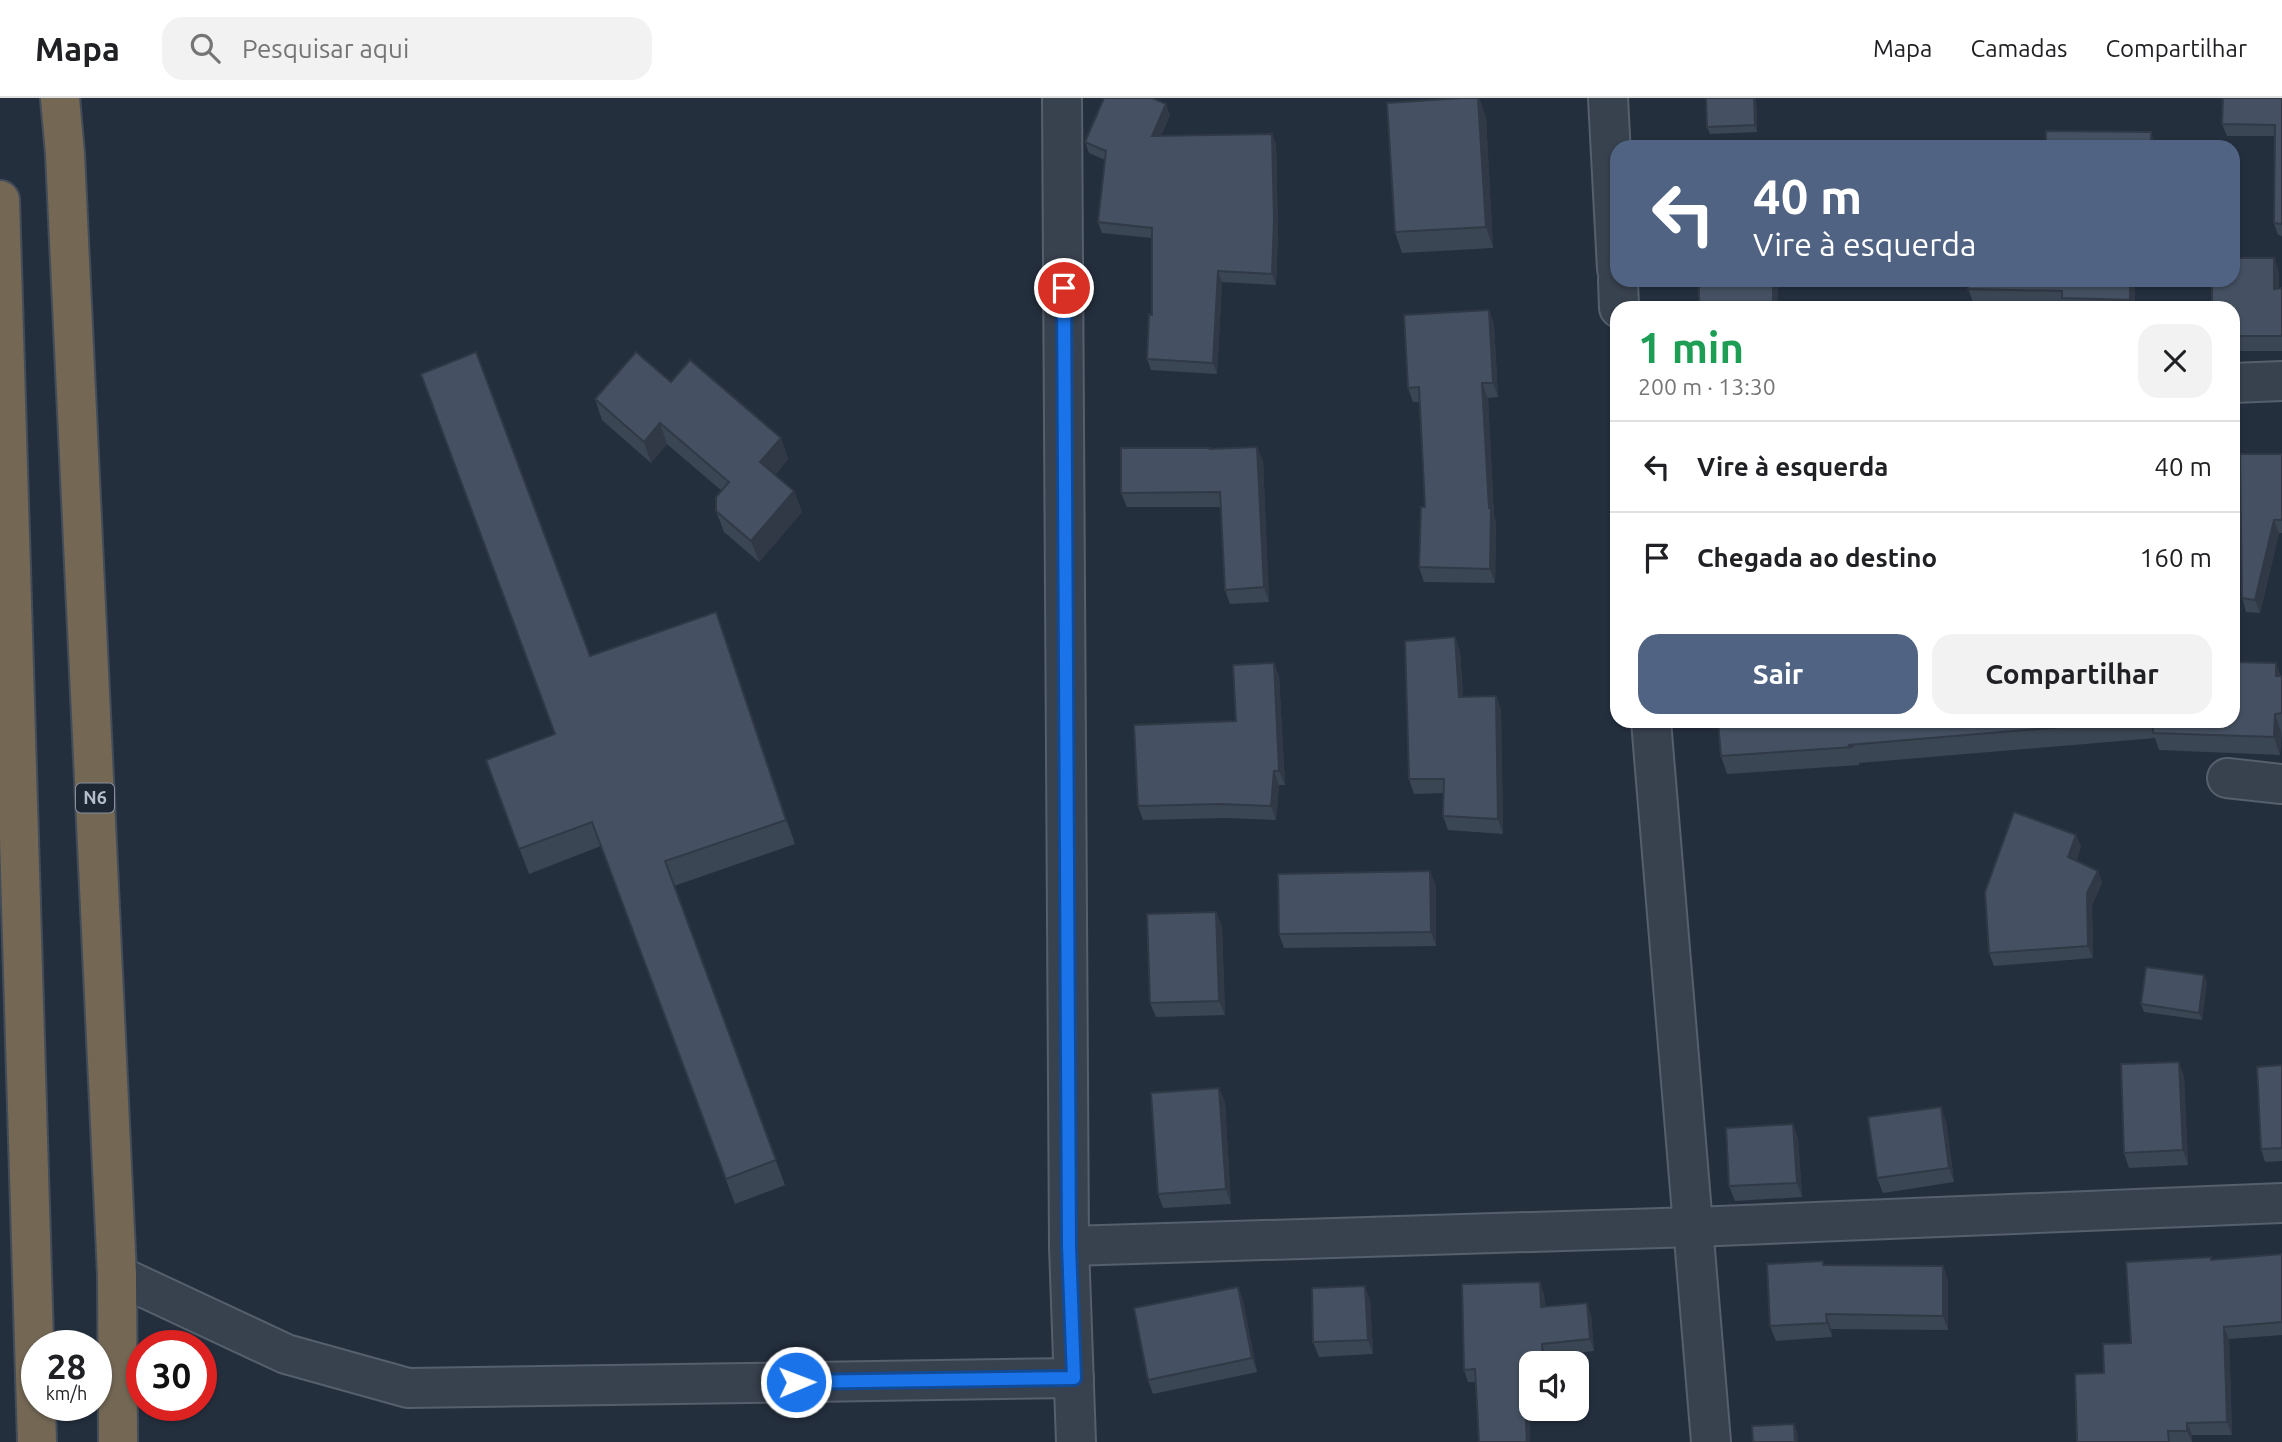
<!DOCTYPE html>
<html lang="pt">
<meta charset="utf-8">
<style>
:root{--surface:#fff;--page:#f2f2f2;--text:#202124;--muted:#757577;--line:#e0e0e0;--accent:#506383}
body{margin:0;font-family:Ubuntu,sans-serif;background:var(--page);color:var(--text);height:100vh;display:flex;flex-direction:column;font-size:26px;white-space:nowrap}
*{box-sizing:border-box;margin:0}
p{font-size:23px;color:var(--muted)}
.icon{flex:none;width:38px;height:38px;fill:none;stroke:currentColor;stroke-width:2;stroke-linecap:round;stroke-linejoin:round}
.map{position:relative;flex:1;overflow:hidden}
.side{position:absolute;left:1610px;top:203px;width:630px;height:427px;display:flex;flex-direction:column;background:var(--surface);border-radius:21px;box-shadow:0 2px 5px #0004}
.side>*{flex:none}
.hud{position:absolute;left:1610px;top:42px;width:630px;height:147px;border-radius:21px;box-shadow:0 2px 5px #0004;background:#506383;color:#fff;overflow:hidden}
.controls{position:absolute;left:1519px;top:1253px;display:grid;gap:14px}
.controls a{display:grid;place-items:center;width:70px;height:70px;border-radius:14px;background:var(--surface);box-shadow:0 2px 5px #0004;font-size:35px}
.speed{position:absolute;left:21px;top:1232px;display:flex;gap:14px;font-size:35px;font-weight:700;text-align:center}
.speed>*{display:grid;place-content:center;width:91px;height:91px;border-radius:50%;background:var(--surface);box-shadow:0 2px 5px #0004;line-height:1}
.speed small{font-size:18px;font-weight:400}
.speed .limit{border:10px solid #d22;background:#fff;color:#111}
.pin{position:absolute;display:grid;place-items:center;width:60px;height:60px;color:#fff;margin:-30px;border:4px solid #fff;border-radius:50%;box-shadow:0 2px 7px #0007}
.me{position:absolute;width:77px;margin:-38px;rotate:89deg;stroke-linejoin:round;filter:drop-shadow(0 0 5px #0008)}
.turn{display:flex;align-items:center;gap:24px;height:147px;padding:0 28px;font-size:32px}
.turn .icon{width:91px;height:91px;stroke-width:2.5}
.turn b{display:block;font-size:49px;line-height:60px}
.round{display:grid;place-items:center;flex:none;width:74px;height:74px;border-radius:21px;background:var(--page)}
.headline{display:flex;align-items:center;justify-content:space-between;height:119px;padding:0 28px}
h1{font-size:42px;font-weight:600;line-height:52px;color:#1e9e55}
.primary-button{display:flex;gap:14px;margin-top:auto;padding:14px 28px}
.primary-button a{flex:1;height:80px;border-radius:21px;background:var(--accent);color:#fff;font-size:28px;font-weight:600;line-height:80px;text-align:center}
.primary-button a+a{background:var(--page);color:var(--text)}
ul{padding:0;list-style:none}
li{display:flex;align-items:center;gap:21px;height:91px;padding:0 28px;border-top:2px solid var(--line)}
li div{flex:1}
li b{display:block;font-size:26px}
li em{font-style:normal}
header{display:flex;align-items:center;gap:42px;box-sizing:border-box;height:98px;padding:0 35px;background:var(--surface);border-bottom:2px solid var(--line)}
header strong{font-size:33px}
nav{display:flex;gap:38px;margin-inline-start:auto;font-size:24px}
.search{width:490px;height:63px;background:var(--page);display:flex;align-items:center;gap:18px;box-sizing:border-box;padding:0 24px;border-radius:21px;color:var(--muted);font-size:26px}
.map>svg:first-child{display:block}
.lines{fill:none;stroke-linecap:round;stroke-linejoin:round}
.street-casing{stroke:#565f6c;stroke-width:42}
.highway-casing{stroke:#434c59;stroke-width:42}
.street{stroke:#38414e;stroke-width:38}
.highway{stroke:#746855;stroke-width:38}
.wall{fill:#3b4654}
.shaded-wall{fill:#303945}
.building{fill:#455162;stroke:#303945;stroke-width:2}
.route-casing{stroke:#114b97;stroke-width:18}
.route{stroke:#1a73e8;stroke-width:12}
.labels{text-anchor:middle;stroke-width:5;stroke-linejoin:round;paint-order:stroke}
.shield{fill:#1d2633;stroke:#878f9c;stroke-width:2}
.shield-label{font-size:18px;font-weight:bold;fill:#b4bcc9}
</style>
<header>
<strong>Mapa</strong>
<div class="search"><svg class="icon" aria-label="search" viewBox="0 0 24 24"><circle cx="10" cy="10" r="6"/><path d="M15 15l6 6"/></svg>Pesquisar aqui</div>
<nav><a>Mapa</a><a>Camadas</a><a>Compartilhar</a></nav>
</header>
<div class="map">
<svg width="2282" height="1344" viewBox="0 0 2282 1344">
<rect width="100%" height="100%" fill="#242f3e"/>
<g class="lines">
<!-- street casing -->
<g class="street-casing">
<g id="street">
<path d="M1062 0 1069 1148 1076 1344"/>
<path d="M1608 0 1617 171"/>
<path d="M1618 182 1619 210"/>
<path d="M2233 285 2282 283"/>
<path d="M1651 623 1711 1344"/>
<path d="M2227 680 2282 686"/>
<path d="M1069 1148 1694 1129 2282 1105"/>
<path d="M117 1177 286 1256 408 1290 1074 1280"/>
</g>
</g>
<!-- highway casing -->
<g class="highway-casing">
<g id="highway">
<path d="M60 0 65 56 117 1177 118 1344"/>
<path d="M0 102 37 1344"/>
</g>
</g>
<!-- street -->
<use href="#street" class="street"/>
<!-- highway -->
<use href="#highway" class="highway"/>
</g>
<!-- wall -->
<g class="wall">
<path d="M1479 0 1486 20 1493 150 1402 155 1395 134Z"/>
<path d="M1756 0 1757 34 1710 36 1707 29Z"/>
<path d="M2282 0V138L2278 137 2274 125 2275 38H2227L2222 26Z"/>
<path d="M1170 17 1161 38 1272 36 1276 47 1278 133 1276 187 1222 184 1217 276 1151 272 1147 261 1152 217V140L1102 135 1098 124 1105 62 1089 55 1085 44Z"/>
<path d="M2274 160 2279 175V190H2282V253H2233V210Z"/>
<path d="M1968 182H2135V210H2065L2064 206 1973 204 1968 191Z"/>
<path d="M1489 212 1494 227 1498 299 1488 300 1494 418 1496 424 1495 485 1424 484 1419 469 1425 409 1419 304H1413L1408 290Z"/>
<path d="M671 284 781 340 788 361 775 377 794 393 802 414 759 464 724 434 716 413 722 393 667 346 651 365 602 322 595 301Z"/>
<path d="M1257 349 1263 363 1269 504 1230 506 1225 492 1221 409H1127L1121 395 1211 351Z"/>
<path d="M2282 356V435H2279L2260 515 2246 514 2242 500Z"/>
<path d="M716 514 795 746 674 788 785 1087 735 1106 601 748 529 776 486 662 555 636 590 558Z"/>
<path d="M1455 539 1460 554 1463 599 1496 598 1501 613 1503 736 1448 732 1443 718 1444 695 1414 696 1409 681Z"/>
<path d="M1274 565 1279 579 1285 687H1279L1276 722 1226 720 1143 722 1138 708 1236 623Z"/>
<path d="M2281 578H2282V634L2280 657 2159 652 2155 640 1859 665V667L1727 676 1721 658 1718 623H2233Z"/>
<path d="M2076 737 2081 749 2076 763 2098 773 2102 785 2092 807 2093 860 1994 868 1989 855Z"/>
<path d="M1436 787V848L1284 850 1279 836Z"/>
<path d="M1216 814 1222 829 1225 917 1156 919 1150 905Z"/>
<path d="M2207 884 2202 922 2144 914 2141 906Z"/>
<path d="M2282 967V1063L2265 1064 2261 1051Z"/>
<path d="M2184 978 2188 1067 2129 1070 2124 1055Z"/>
<path d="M1219 990 1225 1005 1231 1106 1163 1110 1158 1096Z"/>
<path d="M1946 1023 1954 1084 1883 1095 1877 1080Z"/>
<path d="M1798 1040 1802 1099 1735 1103 1729 1088Z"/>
<path d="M2282 1156V1237L2229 1241 2232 1337H2192V1344H2077L2104 1275 2131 1245 2212 1162Z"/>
<path d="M1824 1167 1943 1168 1948 1183V1232L1831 1231 1832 1239 1776 1243 1770 1228Z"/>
<path d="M1238 1189 1243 1203 1257 1274 1153 1296 1148 1282Z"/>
<path d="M1544 1196 1545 1209 1591 1217 1594 1253 1546 1258 1547 1265H1531V1282H1528L1530 1344H1479L1476 1284H1468L1464 1272Z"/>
<path d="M1370 1202 1373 1256 1319 1259 1313 1244Z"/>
</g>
<!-- shaded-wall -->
<g class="shaded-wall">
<path d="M1479 0 1486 20 1493 150 1486 129Z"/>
<path d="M1754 0H1756L1757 34 1755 27Z"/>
<path d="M1166 6 1170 17 1156 49 1152 38Z"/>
<path d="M2151 34 2156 48V49H2151Z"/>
<path d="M1272 36 1276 47 1278 133 1276 187 1272 176Z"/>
<path d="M2274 160 2279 175V205L2274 191Z"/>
<path d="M1218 173 1222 184 1217 276 1213 265Z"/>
<rect x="1773" y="182" width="5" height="28"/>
<path d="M2130 182H2135V210H2133L2130 202Z"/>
<path d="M1489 212 1494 227 1498 299 1493 285Z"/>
<path d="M1482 285 1488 300 1494 418 1496 424 1495 485 1490 471 1489 410Z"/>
<path d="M660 325 667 346 651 365 644 344Z"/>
<path d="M781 340 788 361 768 385 760 364Z"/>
<path d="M1257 349 1263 363 1269 504 1264 489Z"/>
<path d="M794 393 802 414 759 464 751 443Z"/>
<path d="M2274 422 2279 435 2260 515 2255 502Z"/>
<path d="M716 514 725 538 795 746 786 722Z"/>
<path d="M1455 539 1460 554 1464 614 1459 599Z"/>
<path d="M1274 565 1279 579 1285 687 1279 673Z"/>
<path d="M2276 565 2282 581 2276 578Z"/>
<path d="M1496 598 1501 613 1503 736 1498 721Z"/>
<path d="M2275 616 2281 634 2280 657 2274 639Z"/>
<path d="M1274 673 1279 687 1276 722 1271 708Z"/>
<path d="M2076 737 2081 749 2073 771 2068 759Z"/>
<path d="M1430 773 1436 787V848L1431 834Z"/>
<path d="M2098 773 2102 785 2092 807 2093 860 2088 848 2087 795Z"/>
<path d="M1216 814 1222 829 1225 917 1219 903Z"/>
<path d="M2204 877 2207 884 2202 922 2199 915Z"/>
<path d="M2179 964 2184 978 2188 1067 2183 1052Z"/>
<path d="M1219 990 1225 1005 1231 1106 1226 1091Z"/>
<path d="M1941 1009 1946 1023 1954 1084 1949 1070Z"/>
<path d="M1793 1026 1798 1040 1802 1099 1797 1085Z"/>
<path d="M1943 1168 1948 1183V1232L1943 1218Z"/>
<path d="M1540 1184 1544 1196 1545 1221 1541 1209Z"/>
<path d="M1365 1188 1370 1202 1373 1256 1368 1242Z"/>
<path d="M1238 1189 1243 1203 1257 1274 1252 1260Z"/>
<path d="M1587 1205 1591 1217 1594 1253 1590 1241Z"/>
<path d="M1826 1216 1831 1231 1832 1239 1827 1225Z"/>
<path d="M2224 1229 2229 1241 2232 1337 2227 1324Z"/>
<path d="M1542 1246 1546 1258 1547 1265H1543Z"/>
<path d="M1523 1270 1528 1282 1530 1344H1527Z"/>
<path d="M2187 1325 2192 1337V1344L2187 1333Z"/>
<path d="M1794 1326 1797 1333 1798 1344H1795Z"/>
</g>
<!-- building -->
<g class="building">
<path d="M1104 0H1152L1166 6 1152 38 1272 36 1274 122 1272 176 1218 173 1213 265 1147 261 1149 216 1152 217V130L1098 124 1106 53 1085 44Z"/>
<path d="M1462 0H1478L1486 129 1395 134 1387 5Z"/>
<path d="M1706 0H1754L1755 27 1707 29Z"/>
<path d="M2223 0H2282V126L2274 125 2275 27 2222 26Z"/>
<path d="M2046 33 2151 34V49H2046Z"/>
<path d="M1863 47V49H1810V48Z"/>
<path d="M2233 160H2274V191L2282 190V238H2233V210H2212V182H2233Z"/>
<rect x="1699" y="182" width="74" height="28"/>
<path d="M1968 182H2130V202L2062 200V193L1968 191Z"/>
<path d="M1489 212 1493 285H1482L1489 410H1491L1490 471 1419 469 1421 409H1425L1419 289 1408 290 1404 217Z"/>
<path d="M476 254 590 558 716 514 786 722 665 763 776 1062 726 1081 592 724 519 751 486 662 555 636 421 276Z"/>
<path d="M636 254 671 284 690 262 781 340 760 364 794 393 751 443 716 413V399L729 384 660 325 644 344 595 301Z"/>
<path d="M1257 349 1264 489 1225 492 1220 394 1121 395V350H1210V351Z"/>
<path d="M2240 356H2282V422H2274L2255 502 2242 500Z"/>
<path d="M1455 539 1459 599 1496 598 1498 721 1443 718 1444 681H1409L1405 543Z"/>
<path d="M2233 564 2276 565V578H2282V615L2275 616 2274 639 2153 635V623H2233Z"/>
<path d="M1274 565 1279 673H1274L1271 708 1220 706 1138 708 1134 627 1236 623 1233 567Z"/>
<path d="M1718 623H2133L1848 647 1853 649 1721 658Z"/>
<path d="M2014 714 2076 737 2068 759 2098 773 2087 795 2088 848 1989 855 1985 794Z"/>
<path d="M1430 773 1431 834 1279 836 1278 776Z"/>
<path d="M1216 814 1219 903 1150 905 1147 816Z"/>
<path d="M2146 869 2204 877 2199 915 2141 906Z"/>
<path d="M2179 964 2183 1052 2124 1055 2121 966Z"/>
<path d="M2282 967V1050L2261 1051 2257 969Z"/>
<path d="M1219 990 1226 1091 1158 1096 1151 995Z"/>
<path d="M1941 1009 1949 1070 1877 1080 1868 1019Z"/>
<path d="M1793 1026 1797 1085 1729 1088 1726 1030Z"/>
<path d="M2282 1156V1224L2224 1229 2227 1324 2187 1325V1333H2168L2169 1344H2077L2075 1276 2104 1275 2103 1246 2131 1245 2126 1164 2211 1159V1162Z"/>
<path d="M1823 1163V1167L1943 1168V1218L1826 1216 1827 1225 1770 1228 1767 1166Z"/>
<path d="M1540 1184 1541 1209 1587 1205 1590 1241 1542 1246 1543 1265H1531V1270H1523L1527 1344H1479L1475 1271 1464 1272 1462 1186Z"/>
<path d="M1365 1188 1368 1242 1313 1244 1312 1190Z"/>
<path d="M1238 1189 1252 1260 1148 1282 1134 1210Z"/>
<path d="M1794 1326 1795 1344H1753L1752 1328Z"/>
</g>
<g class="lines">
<!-- route casing -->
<g class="route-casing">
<path id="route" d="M796 1284 1074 1280 1069 1148 1064 190"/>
</g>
<!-- route -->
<use href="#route" class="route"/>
</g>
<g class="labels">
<!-- shield labels -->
<rect class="shield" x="76" y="685.5" width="38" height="29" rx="5"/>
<g class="shield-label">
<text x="95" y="706">N6</text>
</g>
</g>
</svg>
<div class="controls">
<a><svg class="icon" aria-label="sound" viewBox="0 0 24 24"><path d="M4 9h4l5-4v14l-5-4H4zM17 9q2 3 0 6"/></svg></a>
</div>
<div class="speed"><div>28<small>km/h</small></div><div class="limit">30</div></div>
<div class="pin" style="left:1064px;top:190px;background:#d93025"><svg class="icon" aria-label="arrive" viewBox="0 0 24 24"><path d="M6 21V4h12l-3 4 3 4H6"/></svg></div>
<svg class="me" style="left:796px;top:1284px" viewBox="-20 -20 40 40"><circle r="17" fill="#1a73e8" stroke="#fff" stroke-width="3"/><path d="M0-11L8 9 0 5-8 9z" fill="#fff"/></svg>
<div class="hud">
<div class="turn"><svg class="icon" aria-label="left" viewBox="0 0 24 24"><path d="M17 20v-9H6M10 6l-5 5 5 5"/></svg><div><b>40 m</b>Vire à esquerda</div></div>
</div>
<section class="side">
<div class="headline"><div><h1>1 min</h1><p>200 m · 13:30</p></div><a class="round"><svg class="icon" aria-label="close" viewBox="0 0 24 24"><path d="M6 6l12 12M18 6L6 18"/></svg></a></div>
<ul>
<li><svg class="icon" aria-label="left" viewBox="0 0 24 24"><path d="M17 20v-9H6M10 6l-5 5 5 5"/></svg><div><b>Vire à esquerda</b></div><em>40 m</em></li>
<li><svg class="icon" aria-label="arrive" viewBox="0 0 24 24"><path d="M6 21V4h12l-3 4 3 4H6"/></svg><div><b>Chegada ao destino</b></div><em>160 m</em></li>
</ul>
<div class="primary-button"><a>Sair</a><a>Compartilhar</a></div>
</section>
</div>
